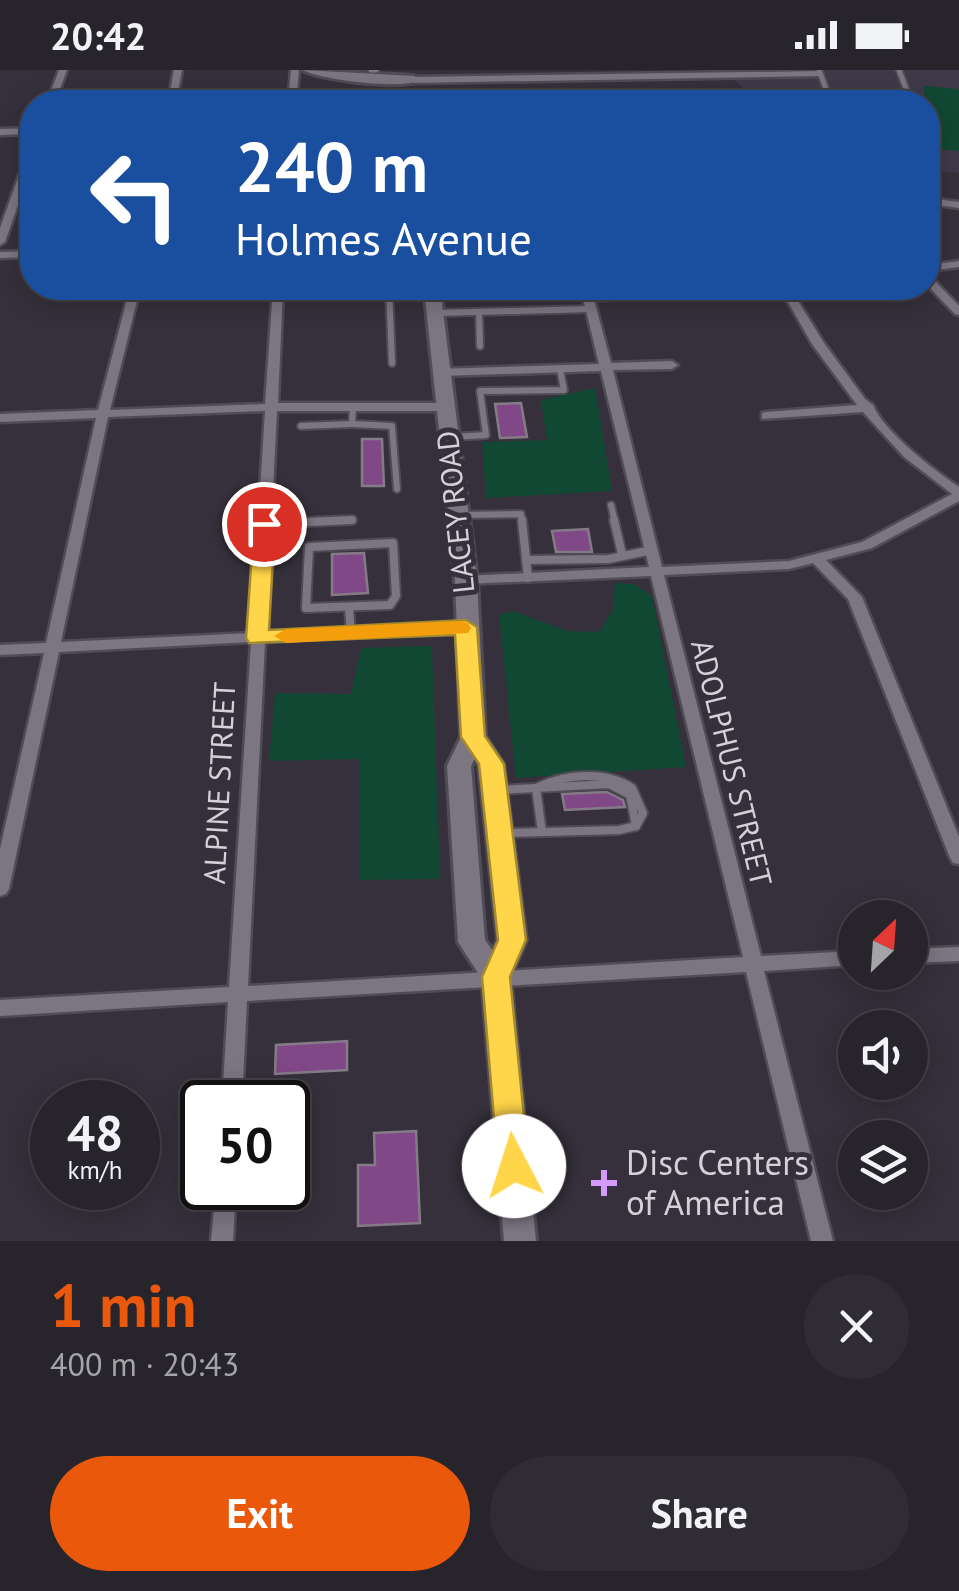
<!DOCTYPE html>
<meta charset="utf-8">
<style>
:root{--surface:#28242c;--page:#302c34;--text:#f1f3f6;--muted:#a5a4a9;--line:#444148;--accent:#ea580c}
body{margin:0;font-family:"PT Sans",sans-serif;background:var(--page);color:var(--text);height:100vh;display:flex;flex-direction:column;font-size:38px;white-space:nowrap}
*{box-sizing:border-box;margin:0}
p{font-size:32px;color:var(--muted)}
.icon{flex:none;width:55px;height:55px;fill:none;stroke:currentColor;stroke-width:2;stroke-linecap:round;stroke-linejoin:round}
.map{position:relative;height:1171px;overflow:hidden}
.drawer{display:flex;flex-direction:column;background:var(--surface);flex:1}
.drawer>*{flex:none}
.banner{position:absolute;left:20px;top:20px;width:920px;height:210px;border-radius:40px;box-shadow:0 5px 25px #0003,0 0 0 2px var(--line);background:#1a4fa0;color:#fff;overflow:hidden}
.needle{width:65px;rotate:25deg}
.controls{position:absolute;left:838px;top:830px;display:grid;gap:20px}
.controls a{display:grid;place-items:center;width:90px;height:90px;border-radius:50%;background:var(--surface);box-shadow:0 5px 25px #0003,0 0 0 2px var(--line);font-size:50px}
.speed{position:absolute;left:30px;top:1010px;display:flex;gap:20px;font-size:50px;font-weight:700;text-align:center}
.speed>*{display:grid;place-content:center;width:130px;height:130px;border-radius:50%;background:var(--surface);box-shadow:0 5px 25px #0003,0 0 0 2px var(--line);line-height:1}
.speed small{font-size:25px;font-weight:400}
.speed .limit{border:5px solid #111;border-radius:15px;background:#fff;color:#111}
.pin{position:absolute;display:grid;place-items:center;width:85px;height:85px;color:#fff;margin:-42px;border:5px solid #fff;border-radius:50%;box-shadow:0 2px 10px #0007}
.me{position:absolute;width:110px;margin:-55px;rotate:355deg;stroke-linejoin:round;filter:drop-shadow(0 0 8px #0008)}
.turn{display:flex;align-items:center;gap:35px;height:210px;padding:0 50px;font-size:45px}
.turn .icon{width:130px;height:130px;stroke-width:2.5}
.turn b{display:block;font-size:70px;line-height:85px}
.round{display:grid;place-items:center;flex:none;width:105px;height:105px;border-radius:52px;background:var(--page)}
.overview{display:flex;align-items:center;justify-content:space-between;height:170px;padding:0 50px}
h1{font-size:60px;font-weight:600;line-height:75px;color:var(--accent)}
.primary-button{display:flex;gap:20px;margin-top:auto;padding:20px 50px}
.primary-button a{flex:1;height:115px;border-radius:60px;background:var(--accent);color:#fff;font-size:40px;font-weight:600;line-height:115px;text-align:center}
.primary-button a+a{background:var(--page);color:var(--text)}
.status{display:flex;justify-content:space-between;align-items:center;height:70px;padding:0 50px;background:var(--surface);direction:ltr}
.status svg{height:28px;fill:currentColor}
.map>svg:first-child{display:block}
.built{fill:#403949}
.green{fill:#114833}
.building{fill:#814888;stroke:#857b86;stroke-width:2.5}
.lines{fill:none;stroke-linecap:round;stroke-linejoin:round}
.lane-far2-casing{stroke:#504c55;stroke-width:9}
.lane-far1-casing{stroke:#504c55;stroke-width:10}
.lane-casing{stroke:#504c55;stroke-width:12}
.street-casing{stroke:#504c55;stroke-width:5}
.secondary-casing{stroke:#504c55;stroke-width:6}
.lane-far2{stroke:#7b7682;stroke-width:5}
.lane-far1{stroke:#7b7682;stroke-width:6}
.lane{stroke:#7b7682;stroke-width:8}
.street{fill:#7b7682;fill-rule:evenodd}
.secondary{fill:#7b7682;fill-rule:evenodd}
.route{fill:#ffd54a;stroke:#a68a30;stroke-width:2.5}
.slow{fill:#f59e0b}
.poi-dot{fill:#d59bfa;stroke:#35303b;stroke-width:4}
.labels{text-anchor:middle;stroke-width:10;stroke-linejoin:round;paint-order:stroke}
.street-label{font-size:30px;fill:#d4d1d8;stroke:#35303b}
.near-poi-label{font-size:35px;fill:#d4d1d8;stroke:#35303b;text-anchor:start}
</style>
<div class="status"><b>20:42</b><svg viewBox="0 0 49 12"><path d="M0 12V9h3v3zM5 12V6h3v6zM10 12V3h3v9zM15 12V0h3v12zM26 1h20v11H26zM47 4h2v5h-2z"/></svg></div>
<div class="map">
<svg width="959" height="1171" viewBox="0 0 959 1171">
<rect width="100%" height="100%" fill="#35303b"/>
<!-- built -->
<path class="built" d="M722 0H959V103L928 100V32H759Z"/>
<!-- green -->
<g class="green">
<path d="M923 16 959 19V81L933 79Z"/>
<path d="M595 318 612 421 486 428 482 372 547 370 541 330Z"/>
<path d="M615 513 634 514 652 526 686 697 516 708 499 545 513 541 567 561 599 562 613 539Z"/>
<path d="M432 576 440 809 359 810V689L269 691 275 623 351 624 361 578Z"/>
</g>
<!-- building -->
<g class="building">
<path d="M521 333 527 367 500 368 495 334Z"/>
<path d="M362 369H382L384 416H362Z"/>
<path d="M588 459 592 482H556L552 461Z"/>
<path d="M364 483 368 523 332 525V484Z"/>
<path d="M607 722 623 730 625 737 565 740 562 724Z"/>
<path d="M347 971V1000L275 1004 276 975Z"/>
<path d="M416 1061 420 1153 358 1156V1095H375L374 1063Z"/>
</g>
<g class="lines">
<!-- lane-far2 casing -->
<g class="lane-far2-casing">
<g id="lane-far2">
<path d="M371 0H376"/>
<path d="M819 0 829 27 835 32"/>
<path d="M899 0 908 24 903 32"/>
<path d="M852 24 895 32"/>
</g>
</g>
<!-- lane-far1 casing -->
<g class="lane-far1-casing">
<g id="lane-far1">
<path d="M389 218 392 293"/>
<path d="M587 218 589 228 633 226 632 218"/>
<path d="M308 219 326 218"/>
<path d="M479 242 480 276"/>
<path d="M436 243 591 239"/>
<path d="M352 354 392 356 397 419"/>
<path d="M301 356 352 354 353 337"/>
<path d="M453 367 486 365 480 321 564 320 560 299"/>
<path d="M611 435 615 452"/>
<path d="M462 445 521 444 522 452"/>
<path d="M299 452 352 450"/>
</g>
</g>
<!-- lane casing -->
<g class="lane-casing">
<g id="lane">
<path d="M522 450 528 508"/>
<path d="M614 450 622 484"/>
<path d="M264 454 352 450"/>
<path d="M393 473 396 526 390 535 306 538 309 477Z"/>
<path d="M526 490 609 489 652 480"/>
<path d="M349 539 351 563"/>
<path d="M536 718 542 762"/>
<path d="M498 720 609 714 630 725 636 756"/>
<path d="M504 763 619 760 636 756 643 743 632 718C605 700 564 704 536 718"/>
</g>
</g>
<!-- street casing -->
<g class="street-casing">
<g id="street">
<path d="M59 0H67L55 32H47Z"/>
<path d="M174 0H182L176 32H168Z"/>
<path d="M291 0H299L296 32H288Z"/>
<path d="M822 1V5L819 6 414 13 410 10 414 7Z"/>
<path d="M32 58V64L0 65V59Z"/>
<path d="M32 80V95L5 172 0 175V158L27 83Z"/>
<path d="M928 128 959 132V138L928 134Z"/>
<path d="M32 181V187L0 188V182Z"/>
<path d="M959 191V197L928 201V195Z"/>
<path d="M928 207 932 208 959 236V245L955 244 928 216Z"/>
<path d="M130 218H140L110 340 265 334 273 218H283L278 333H444L450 337 444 341H277L266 562 466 552 473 557 466 562 265 572 248 916 743 887 651 506 466 514 459 510 466 506 649 497 601 301 440 306 434 302 436 299 599 294 583 228 589 225 593 226 611 293 672 291 678 295 672 299 613 300 662 497 789 491 862 472 952 424 904 387 863 342 762 349V343L766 342 857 335 812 274 780 218H790L824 273 865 329 873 335C884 362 934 400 959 417V431L872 478 826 490 862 527 959 767V794L953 793 950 788 848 529 813 493 789 499 664 505 761 886 855 881V895L764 901 833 1171H811L746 902 247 931 242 1032H222L228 932 0 946V930L229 917 251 572 59 582 9 819 6 824 0 826V779L44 583 0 585V575L46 573 96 348 0 352V344L98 340ZM265 341 251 563 61 572 108 347Z"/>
<path d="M959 877V891L910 893V879Z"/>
<path d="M216 1118H236L233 1171H211Z"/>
</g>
</g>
<!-- secondary casing -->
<g class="secondary-casing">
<g id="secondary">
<path d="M303 0 414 6 420 10C403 20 321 10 303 0Z"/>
<path d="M424 218H440L477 510 485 666 503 694 526 870 510 907 536 1171H504L482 909 458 872 447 696 461 667 455 510ZM475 688 479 695 498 870 493 881 485 870 471 696Z"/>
</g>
</g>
<!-- lane-far2 -->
<use href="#lane-far2" class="lane-far2"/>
<!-- lane-far1 -->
<use href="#lane-far1" class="lane-far1"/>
<!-- lane -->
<use href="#lane" class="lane"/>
<!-- street -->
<use href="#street" class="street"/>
<!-- secondary -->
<use href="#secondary" class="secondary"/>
</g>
<!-- route -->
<path class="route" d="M264 448 275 454 269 560 466 550 477 557 485 666 504 694 526 870 510 907 529 1096 525 1106 514 1110 502 1106 498 1096 482 907 498 870 479 694 461 667 455 565 249 573 246 568 254 454Z"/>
<!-- slow -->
<path class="slow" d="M460 551 468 553 471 558 468 563 286 573 274 566 286 559Z"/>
<!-- markers -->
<path class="poi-dot" d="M599 1098h10v10h10v10h-10v10h-10v-10h-10v-10h10z"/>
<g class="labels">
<!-- street labels -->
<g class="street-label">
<text transform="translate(456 442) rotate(-96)" y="10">LACEY ROAD</text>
<text transform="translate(731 693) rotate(76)" y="10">ADOLPHUS STREET</text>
<text transform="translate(220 713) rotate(-87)" y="10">ALPINE STREET</text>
</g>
<!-- near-poi labels -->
<g class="near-poi-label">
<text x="626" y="1105">Disc Centers<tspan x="626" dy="40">of America</tspan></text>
</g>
</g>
</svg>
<div class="controls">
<a><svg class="needle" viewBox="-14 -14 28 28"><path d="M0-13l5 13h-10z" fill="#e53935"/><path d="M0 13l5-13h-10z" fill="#a5a4a9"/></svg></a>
<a><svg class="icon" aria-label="sound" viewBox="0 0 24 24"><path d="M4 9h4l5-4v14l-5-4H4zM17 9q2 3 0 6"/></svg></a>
<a><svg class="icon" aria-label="layers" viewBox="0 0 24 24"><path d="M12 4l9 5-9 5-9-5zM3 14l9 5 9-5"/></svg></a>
</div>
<div class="speed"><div>48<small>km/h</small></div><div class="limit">50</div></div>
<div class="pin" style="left:264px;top:454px;background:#d93025"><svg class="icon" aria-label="arrive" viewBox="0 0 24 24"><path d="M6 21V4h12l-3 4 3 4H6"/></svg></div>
<svg class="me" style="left:514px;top:1096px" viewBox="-20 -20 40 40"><circle r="19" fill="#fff"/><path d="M0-13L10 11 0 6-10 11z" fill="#ffd54a"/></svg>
<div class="banner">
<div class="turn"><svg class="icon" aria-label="left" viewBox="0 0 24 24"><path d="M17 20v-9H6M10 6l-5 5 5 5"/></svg><div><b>240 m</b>Holmes Avenue</div></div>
</div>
</div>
<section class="drawer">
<div class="overview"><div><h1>1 min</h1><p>400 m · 20:43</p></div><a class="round"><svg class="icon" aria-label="close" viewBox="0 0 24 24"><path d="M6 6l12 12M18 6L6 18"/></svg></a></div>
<div class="primary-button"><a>Exit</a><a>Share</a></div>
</section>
